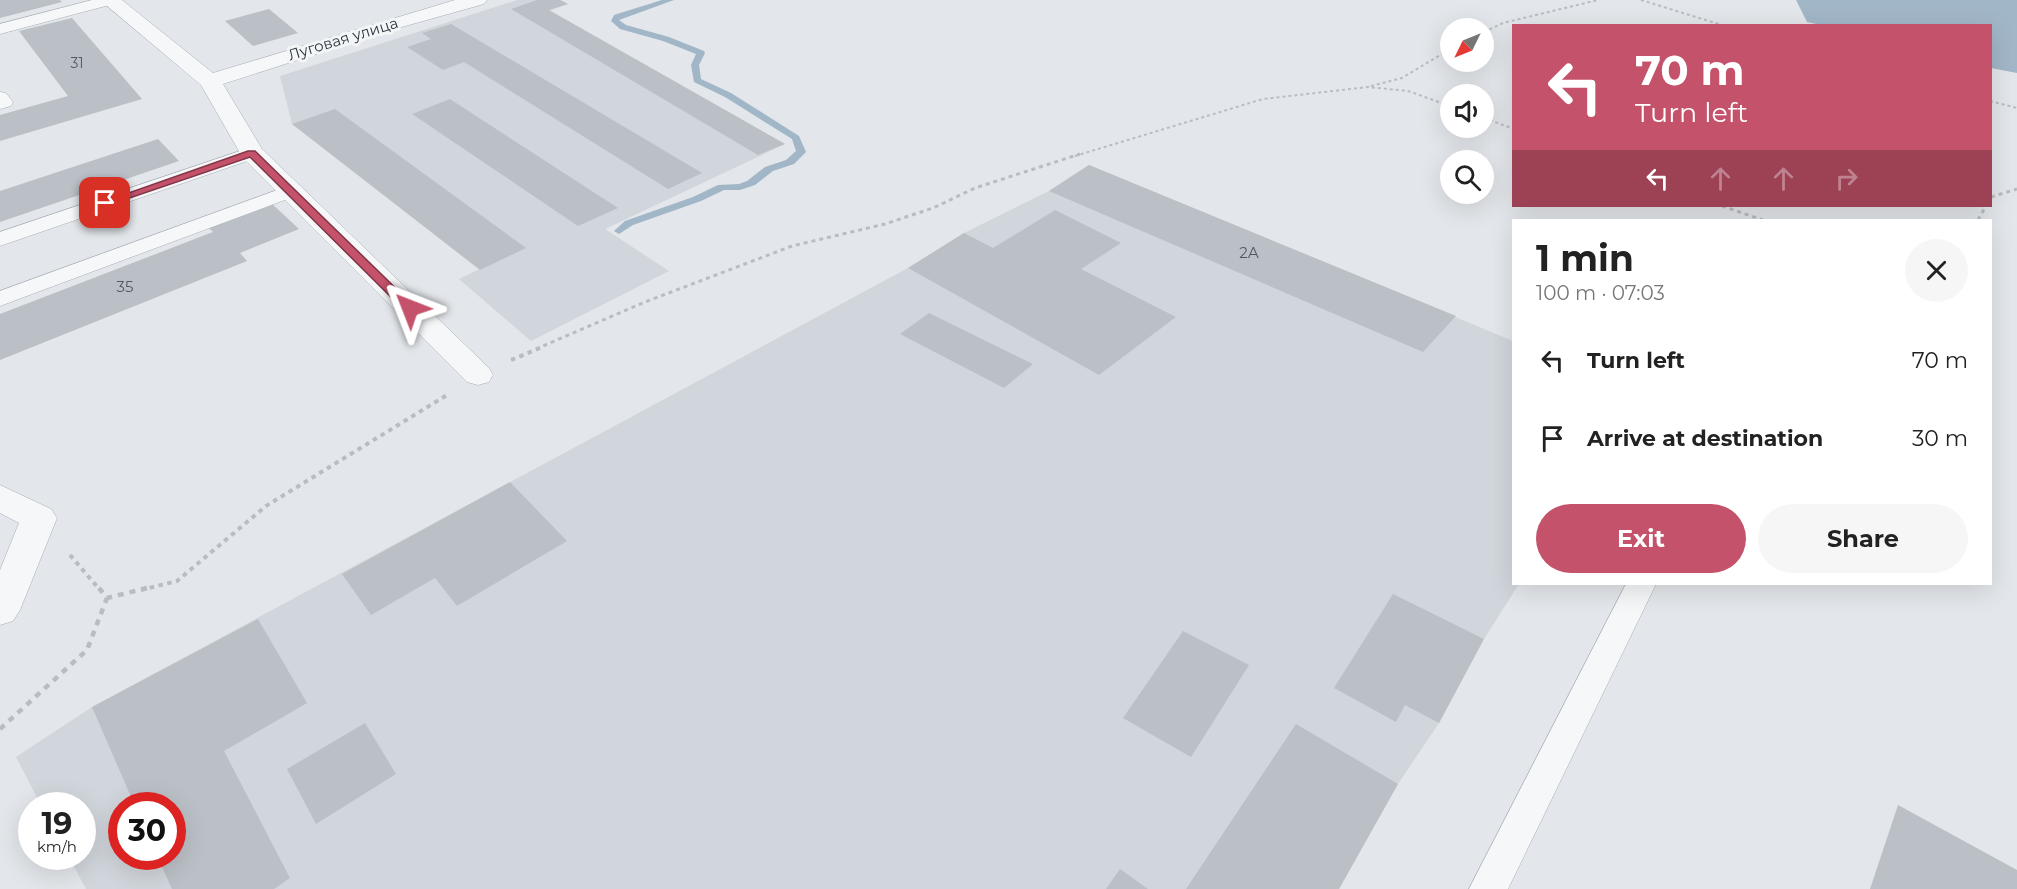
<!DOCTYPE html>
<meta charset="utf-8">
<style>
:root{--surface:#fff;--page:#f6f6f6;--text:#222;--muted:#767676;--accent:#c5526b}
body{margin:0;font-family:Montserrat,sans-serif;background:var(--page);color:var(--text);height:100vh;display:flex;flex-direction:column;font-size:22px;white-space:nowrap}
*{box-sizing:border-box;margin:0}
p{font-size:20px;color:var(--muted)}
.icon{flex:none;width:33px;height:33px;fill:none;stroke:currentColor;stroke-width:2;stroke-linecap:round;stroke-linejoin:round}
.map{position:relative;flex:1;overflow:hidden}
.panel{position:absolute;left:1512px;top:219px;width:480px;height:366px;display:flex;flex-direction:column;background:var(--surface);border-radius:0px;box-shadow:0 6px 24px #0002}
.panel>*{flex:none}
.hud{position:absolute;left:1512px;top:24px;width:480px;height:183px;border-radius:0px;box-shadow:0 6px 24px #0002;background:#c5526b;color:#fff;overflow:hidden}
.needle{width:39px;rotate:227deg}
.controls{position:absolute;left:1440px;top:18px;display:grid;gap:12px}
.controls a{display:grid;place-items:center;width:54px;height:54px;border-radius:50%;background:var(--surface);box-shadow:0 6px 24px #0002;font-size:30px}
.speed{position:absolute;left:18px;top:792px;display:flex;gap:12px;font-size:30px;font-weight:700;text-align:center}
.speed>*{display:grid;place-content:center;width:78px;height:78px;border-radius:50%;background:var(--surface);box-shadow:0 6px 24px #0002;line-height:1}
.speed small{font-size:15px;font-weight:400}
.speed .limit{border:9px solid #d22;background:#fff;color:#111}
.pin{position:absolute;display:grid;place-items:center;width:51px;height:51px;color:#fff;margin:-26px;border-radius:12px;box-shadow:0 3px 9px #0006}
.me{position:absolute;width:66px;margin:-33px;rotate:315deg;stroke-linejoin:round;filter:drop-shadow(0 0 4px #0008)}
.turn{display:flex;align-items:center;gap:21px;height:126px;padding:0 24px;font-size:27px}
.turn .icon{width:78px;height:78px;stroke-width:2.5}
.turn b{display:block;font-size:42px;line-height:51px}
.lanes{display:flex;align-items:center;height:57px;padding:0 24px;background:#0003;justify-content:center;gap:30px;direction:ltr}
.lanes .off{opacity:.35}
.round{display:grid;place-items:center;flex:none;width:63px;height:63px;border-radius:32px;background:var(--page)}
.headline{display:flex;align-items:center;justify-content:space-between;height:102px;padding:0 24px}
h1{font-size:36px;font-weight:700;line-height:45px}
.action{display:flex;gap:12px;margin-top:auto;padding:12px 24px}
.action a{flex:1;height:69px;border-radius:36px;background:var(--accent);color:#fff;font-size:24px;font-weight:700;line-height:69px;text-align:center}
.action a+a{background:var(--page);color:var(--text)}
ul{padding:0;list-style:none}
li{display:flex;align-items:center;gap:18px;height:78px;padding:0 24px}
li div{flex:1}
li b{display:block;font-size:22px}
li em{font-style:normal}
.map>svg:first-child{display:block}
.built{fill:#d1d6dc;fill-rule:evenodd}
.water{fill:#a1b6c7}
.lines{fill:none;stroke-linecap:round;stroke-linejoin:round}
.stream{fill:#a1b6c7;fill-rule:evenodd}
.building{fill:#bac0c6}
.lane-casing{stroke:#a8adb4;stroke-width:1}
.street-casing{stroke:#a8adb4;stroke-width:1}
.path-far3{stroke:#b9bdc2;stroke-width:2;stroke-dasharray:3 3;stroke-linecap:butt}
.path-far2{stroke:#b9bdc2;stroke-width:3;stroke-dasharray:4 4;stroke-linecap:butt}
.path-far1{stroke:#b9bdc2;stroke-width:4;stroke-dasharray:4.5 4.5;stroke-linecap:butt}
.path{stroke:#b9bdc2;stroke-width:4.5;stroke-dasharray:6 6;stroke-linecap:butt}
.lane{fill:#f5f7f9;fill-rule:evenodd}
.street{fill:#f5f7f9;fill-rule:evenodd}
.route{fill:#c5526b;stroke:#803546;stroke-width:1.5}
.labels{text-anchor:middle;stroke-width:6;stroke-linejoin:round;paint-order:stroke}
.far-number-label{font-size:14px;fill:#505862}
.far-street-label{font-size:15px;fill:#2c3541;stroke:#f3f5f7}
.number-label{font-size:15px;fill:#505862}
</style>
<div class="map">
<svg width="2017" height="889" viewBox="0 0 2017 889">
<rect width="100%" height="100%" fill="#e3e6ea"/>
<!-- built -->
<g class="built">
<path d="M517 0H560L568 4 549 11 785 144 605 229 669 271 531 341 459 279 480 269 292 124 280 76Z"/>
<path d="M1089 165 1513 341 1514 584H1519L1484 639 1439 723 1398 784 1339 889H86L69 857 82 856V806L41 805 16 757 92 707 908 268 964 233 1049 191ZM122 806H172V856H122Z"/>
</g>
<!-- water -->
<path class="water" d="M1796 0H2017V73L1991 68 1990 26 1821 25 1807 22Z"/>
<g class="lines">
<!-- stream -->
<path class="stream" d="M662 0H674L619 20 626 25 669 37 704 51 705 53 699 65 701 79 731 93 799 136 806 152 794 164 773 171 755 185 740 190H724L701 201 633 225 619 234 614 231 625 221 693 197 718 185 739 184 747 181 765 167 786 160 796 151 792 139 725 97 694 82 691 65 696 54 663 41 620 29 611 21 614 15Z"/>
</g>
<!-- building -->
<g class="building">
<path d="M0 0H60L62 2 0 18Z"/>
<path d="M537 0H560L568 4 549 10 785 144 758 155 511 9Z"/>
<path d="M269 9 298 33 253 46 225 21Z"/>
<path d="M72 18 142 99 0 141V115L68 96 19 31Z"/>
<path d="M451 24 702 173 668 189 464 62 443 70 407 47 431 39 422 33Z"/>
<path d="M450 99 618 208 578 226 412 114Z"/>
<path d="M335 109 526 248 480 270 292 124Z"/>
<path d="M158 139 179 161 0 222V191Z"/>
<path d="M1089 165 1456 316 1423 352 1049 191Z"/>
<path d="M270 202 299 229 240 253 247 261 0 360V314L213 232 207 226Z"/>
<path d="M1055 210 1121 243 1081 269 1176 317 1099 375 908 268 964 233 993 248Z"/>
<path d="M929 313 1033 364 1004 388 900 334Z"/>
<path d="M510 482 567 541 457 606 435 578 371 615 342 574Z"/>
<path d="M1393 594 1484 639 1439 723 1405 705 1396 722 1334 688Z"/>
<path d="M258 619 307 703 224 751 290 878 274 889H172L157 856H172V806H135L92 707Z"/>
<path d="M1183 631 1249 665 1191 757 1123 718Z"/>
<path d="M365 723 396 774 316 824 287 769Z"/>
<path d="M1296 724 1398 784 1339 889H1186Z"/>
<path d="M1898 805 2017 870V889H1870Z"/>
<path d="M1120 869 1148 889H1106Z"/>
</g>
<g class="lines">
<!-- lane casing -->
<g class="lane-casing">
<g id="lane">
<path d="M92 0H119L117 3 0 34V24Z"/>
<path d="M0 92 6 93 13 102 11 106 0 109Z"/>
<path d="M252 147 262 153 259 157 0 246V232Z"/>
<path d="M291 185 298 187 301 191 298 195 0 306V291Z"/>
<path d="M1626 584H1656L1508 889H1469Z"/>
</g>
</g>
<!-- street casing -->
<g class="street-casing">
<g id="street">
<path d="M100 0H122L213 73 455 0H487L484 4 391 30 223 84 262 149 489 368 493 375 489 382 478 385 467 382 243 158 201 85Z"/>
<path d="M0 485 51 509 57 518 20 610 13 621 0 625V570L19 523 0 513Z"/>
</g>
</g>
<!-- path-far3 -->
<g class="path-far3">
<path d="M1641 0 1725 26"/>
<path d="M1484 32 1503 23 1598 0"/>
<path d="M1371 86 1402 78 1450 49"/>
<path d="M1990 101 2017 108"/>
<path d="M1484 118 1514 129"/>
<path d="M1075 156 1263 99 1368 87 1408 91 1450 106"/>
</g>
<!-- path-far2 -->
<g class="path-far2">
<path d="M1991 197 2017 189"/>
<path d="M1722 206 1763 220"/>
<path d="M1978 220 1986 206"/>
<path d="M536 349 645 302 792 246 885 224 933 208 975 188 1080 154"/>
</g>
<!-- path-far1 -->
<g class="path-far1">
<path d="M511 360 540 348"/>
<path d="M70 555 100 590"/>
<path d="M141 590 177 581 266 506 447 395"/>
</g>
<!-- path -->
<g class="path">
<path d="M99 588 107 598 147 588"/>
<path d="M0 729 87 650 107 598"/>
</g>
<!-- lane -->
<use href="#lane" class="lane"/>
<!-- street -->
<use href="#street" class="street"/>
</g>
<!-- route -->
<path class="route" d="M248 151H255L414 306V311H405L250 157 109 205 100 203Z"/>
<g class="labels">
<!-- far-number labels -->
<g class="far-number-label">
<text x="77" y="68">31</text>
</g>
<!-- far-street labels -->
<g class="far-street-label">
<text transform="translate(343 39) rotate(-17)" y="5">Луговая улица</text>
</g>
<!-- number labels -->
<g class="number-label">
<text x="1249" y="258">2А</text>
<text x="125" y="292">35</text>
</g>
</g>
</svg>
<div class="controls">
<a><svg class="needle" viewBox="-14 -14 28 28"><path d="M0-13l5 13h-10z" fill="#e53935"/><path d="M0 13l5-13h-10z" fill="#767676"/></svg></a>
<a><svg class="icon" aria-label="sound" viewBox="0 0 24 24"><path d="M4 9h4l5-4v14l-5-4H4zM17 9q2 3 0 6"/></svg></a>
<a><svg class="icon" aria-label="search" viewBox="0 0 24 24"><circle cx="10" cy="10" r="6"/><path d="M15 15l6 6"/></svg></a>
</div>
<div class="speed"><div>19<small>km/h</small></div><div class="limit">30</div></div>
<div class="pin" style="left:105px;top:203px;background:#d93025"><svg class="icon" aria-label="arrive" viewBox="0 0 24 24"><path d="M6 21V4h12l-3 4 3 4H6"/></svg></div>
<svg class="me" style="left:410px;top:308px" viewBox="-20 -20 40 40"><path d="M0-17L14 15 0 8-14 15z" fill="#c5526b" stroke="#fff" stroke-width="4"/></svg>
<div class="hud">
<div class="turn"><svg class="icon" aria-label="left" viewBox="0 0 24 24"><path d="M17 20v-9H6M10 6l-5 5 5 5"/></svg><div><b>70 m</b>Turn left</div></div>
<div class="lanes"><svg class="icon" aria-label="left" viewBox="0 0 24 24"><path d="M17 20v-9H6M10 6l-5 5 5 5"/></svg><svg class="icon off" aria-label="ahead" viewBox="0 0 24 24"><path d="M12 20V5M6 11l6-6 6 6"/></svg><svg class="icon off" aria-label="ahead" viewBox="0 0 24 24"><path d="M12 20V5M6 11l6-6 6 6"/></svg><svg class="icon off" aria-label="right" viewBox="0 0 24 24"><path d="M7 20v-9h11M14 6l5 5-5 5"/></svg></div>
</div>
<section class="panel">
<div class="headline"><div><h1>1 min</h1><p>100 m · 07:03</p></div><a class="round"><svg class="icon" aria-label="close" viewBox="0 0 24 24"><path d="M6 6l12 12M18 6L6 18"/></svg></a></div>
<ul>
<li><svg class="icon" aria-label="left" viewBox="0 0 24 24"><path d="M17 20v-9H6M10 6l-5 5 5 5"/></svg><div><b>Turn left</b></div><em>70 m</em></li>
<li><svg class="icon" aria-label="arrive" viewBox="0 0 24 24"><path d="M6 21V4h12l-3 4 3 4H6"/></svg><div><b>Arrive at destination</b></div><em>30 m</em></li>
</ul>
<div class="action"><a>Exit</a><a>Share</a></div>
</section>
</div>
